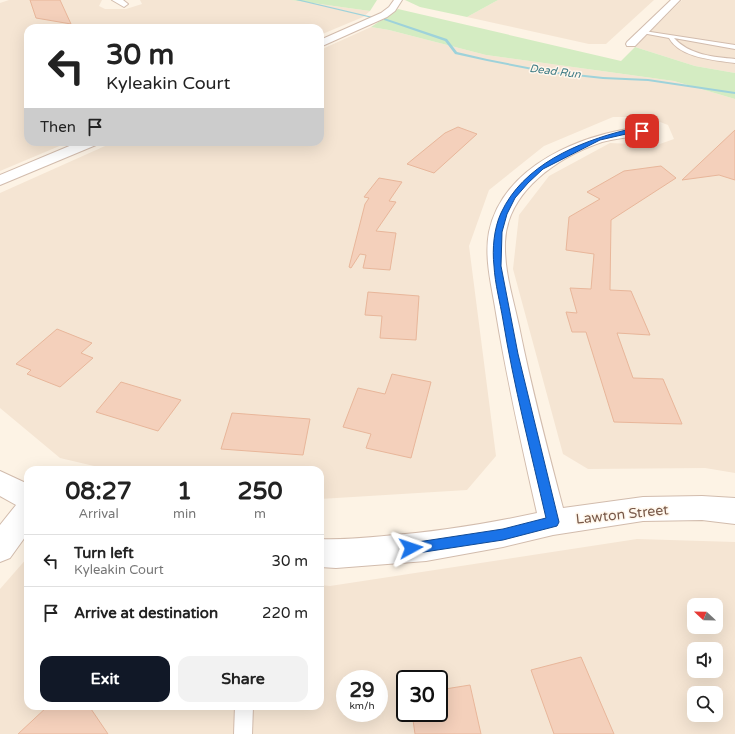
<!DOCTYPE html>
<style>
:root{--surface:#fff;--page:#f2f2f2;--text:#222;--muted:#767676;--line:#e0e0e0;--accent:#111827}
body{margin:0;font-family:"Varela Round",sans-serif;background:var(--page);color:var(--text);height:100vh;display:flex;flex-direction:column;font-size:15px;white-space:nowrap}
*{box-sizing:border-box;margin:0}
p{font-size:13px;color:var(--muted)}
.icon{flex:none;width:22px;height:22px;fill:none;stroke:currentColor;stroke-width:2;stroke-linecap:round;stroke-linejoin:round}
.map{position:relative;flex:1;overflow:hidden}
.side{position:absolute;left:24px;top:466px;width:300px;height:244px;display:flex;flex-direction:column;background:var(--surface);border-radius:12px;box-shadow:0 4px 16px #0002}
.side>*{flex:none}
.hud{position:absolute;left:24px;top:24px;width:300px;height:122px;border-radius:12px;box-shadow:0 4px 16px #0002;background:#fff;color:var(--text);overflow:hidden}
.needle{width:26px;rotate:292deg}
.tools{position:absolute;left:687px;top:598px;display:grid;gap:8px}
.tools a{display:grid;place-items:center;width:36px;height:36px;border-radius:8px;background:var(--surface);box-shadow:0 4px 16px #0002;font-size:20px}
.speed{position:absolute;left:336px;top:670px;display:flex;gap:8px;font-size:20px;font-weight:700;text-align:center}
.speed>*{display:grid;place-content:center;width:52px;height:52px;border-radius:50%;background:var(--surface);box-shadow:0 4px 16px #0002;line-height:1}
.speed small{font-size:10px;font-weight:400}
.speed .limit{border:2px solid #111;border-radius:6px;background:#fff;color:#111}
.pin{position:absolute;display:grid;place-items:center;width:34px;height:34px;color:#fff;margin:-17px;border-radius:8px;box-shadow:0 2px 6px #0006}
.me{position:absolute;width:44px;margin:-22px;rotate:85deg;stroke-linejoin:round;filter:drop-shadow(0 0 3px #0008)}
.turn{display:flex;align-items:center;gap:14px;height:84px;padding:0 16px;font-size:18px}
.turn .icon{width:52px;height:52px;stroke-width:2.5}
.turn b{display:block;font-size:28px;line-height:34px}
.then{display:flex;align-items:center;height:38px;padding:0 16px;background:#0003;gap:8px;font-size:15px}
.eta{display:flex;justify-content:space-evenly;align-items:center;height:68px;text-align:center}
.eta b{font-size:24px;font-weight:700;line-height:28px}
.action{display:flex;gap:8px;margin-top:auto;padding:8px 16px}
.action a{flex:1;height:46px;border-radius:12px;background:var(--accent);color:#fff;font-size:16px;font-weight:700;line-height:46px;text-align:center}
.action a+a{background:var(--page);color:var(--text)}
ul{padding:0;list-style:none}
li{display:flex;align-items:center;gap:12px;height:52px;padding:0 16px;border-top:1px solid var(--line)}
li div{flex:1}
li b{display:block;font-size:15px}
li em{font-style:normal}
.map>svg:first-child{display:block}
.residential{fill:#f5e5d3;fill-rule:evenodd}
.green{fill:#d4ecc2}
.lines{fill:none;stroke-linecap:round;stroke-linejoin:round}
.stream{fill:#9ed2da;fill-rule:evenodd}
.building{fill:#f4d0bb;stroke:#e8b69a}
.service-casing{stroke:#d2bcad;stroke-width:2}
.minor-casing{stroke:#d2bcad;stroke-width:2}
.service{fill:#fff;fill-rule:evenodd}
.minor{fill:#fff;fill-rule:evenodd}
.route{fill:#1a73e8;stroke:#114b97}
.labels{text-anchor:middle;stroke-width:3;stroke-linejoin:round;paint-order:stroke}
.far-water-label{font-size:11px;font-style:italic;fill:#3e7b85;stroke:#fff7ec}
.near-street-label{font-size:14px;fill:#785848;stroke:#fff7ec}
</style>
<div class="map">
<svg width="735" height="734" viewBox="0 0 735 734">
<rect width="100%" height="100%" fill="#fdf3e5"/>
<!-- residential -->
<g class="residential">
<path d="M9 0H102L99 6 105 9H126L142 4 140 0H291L370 11 363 17 320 35V28H28V142H69L0 171V3Z"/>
<path d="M498 0H654L606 44H589L467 17Z"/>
<path d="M682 0H735V73L695 66 635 47Z"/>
<path d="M371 27 389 30 486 55 674 81 735 99V473L705 468 588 469 563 454 513 269 519 215 549 176 610 143 657 145 674 139 668 125 647 117H613L544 146 489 190 469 246 496 456 467 490 320 499V470H111L60 458 0 408V193L114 142H320V50Z"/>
<path d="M637 539 735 542V734H0V589L28 557V706H320V585L330 586ZM694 605H716V627H694ZM694 649H716V671H694ZM345 679H379V713H345ZM405 679H439V713H405ZM694 693H716V715H694Z"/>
</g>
<!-- green -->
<g class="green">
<path d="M291 0H377L370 11Z"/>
<path d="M405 0H498L467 17 420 7Z"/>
<path d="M398 9 621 61 635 47 695 66 735 73V99L674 81 486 55 389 30 371 27Z"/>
</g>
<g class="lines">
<!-- stream -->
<g class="stream">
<path d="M296 0H301L373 17 372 18Z"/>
<path d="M384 18 447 39 457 52 487 59 548 71 603 77 648 79 735 92V94L648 81 603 79 548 73 487 61 455 54 445 41 384 20Z"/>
</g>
</g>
<!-- building -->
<g class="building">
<path d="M30 0H60L71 24 36 18Z"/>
<path d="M458 127 477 134 434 173 407 164 445 133Z"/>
<path d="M735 130V180L719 175 682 180Z"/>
<path d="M661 166 676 178 611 220 610 290 631 291 650 335 617 333 633 378 663 379 682 424 614 422 586 332H572L566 312 577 313 570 288 591 289 594 254 566 250 569 217 600 199 587 192 624 171Z"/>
<path d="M379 178 402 182 389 201 396 202 376 231 396 233 390 270 363 268 366 255 360 254 351 268 349 267 365 204 369 198 364 197Z"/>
<path d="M368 292 419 296 416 340 380 338 382 316 365 315Z"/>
<path d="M57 329 92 343 81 353 93 358 60 387 27 374 31 370 16 364Z"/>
<path d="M392 374 431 382 411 458 366 448 371 434 343 427 358 388 385 394Z"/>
<path d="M121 382 181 400 158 431 96 412Z"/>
<path d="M232 413 310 419 303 455 221 449Z"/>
<path d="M581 657 614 734H554L531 670Z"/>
<path d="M470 685 481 734H415L412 713H439V690Z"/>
<path d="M48 706H89L108 734H18Z"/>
</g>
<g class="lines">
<!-- service casing -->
<g class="service-casing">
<g id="service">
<path d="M644 31 735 45V49L674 38C689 55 714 57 735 59V63C714 60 680 58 669 38L642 33Z"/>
<path d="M235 706H253L252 734H234Z"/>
</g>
</g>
<!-- minor casing -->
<g class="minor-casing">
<g id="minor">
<path d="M112 0H123L128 4 124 7Z"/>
<path d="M394 0H402L395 11 387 17 320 47V40L381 13 389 7Z"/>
<path d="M671 0H680L635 46H627L626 44 627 42Z"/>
<path d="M642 127 647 128 649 131 647 134C632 137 617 138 602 142 558 157 507 191 505 242 504 271 513 298 519 326 531 387 547 447 563 508L643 497 702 496 735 498V524L702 520 643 521 553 535 503 547 426 561 336 568 320 567V539C341 540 362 538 384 536 436 532 486 524 537 513 522 447 507 380 496 313 492 287 484 259 489 232 503 165 582 134 642 127Z"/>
<path d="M79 142H98L96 145 0 185V175Z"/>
<path d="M0 471 28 484V533L10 558 0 562V525L16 505 0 496Z"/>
</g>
</g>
<!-- service -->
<use href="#service" class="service"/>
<!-- minor -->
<use href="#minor" class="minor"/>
</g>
<!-- route -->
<path class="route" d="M626 130H642L645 131 626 134 600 140 543 169 528 183 515 198 507 214 502 232 501 266 518 354 559 522 557 526 503 540 411 554 407 553 405 548 407 544 411 543 503 529 546 518C531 452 514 387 503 320 500 302 495 284 494 266 492 249 494 228 501 213 523 165 578 142 626 130Z"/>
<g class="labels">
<!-- far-water labels -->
<g class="far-water-label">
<text transform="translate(555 71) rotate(7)" y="4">Dead Run</text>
</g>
<!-- near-street labels -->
<g class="near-street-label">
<text transform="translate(622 514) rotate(-6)" y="5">Lawton Street</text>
</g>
</g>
</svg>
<div class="tools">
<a><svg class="needle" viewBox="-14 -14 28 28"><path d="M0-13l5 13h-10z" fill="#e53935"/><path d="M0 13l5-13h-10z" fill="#767676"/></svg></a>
<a><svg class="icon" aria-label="sound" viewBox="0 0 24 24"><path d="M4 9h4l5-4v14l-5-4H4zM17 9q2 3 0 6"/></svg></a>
<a><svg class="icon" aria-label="search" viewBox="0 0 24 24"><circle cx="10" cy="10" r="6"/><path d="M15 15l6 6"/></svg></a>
</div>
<div class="speed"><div>29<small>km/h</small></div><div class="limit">30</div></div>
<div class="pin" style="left:642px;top:131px;background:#d93025"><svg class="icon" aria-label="arrive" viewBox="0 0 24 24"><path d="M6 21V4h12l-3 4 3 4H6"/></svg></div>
<svg class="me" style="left:411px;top:548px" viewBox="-20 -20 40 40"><path d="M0-17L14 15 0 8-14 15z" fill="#1a73e8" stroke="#fff" stroke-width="4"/></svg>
<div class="hud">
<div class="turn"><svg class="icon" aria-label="left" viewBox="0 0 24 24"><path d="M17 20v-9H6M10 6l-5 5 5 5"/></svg><div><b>30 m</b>Kyleakin Court</div></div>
<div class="then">Then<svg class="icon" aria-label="arrive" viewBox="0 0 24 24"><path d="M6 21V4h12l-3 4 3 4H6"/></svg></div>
</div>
<section class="side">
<div class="eta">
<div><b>08:27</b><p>Arrival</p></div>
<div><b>1</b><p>min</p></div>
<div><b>250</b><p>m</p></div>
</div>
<ul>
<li><svg class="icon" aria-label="left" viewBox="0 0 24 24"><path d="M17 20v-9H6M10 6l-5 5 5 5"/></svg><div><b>Turn left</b><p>Kyleakin Court</p></div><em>30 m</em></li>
<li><svg class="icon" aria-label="arrive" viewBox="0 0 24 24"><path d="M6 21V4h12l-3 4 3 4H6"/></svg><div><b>Arrive at destination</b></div><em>220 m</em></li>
</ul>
<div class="action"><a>Exit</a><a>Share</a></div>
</section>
</div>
